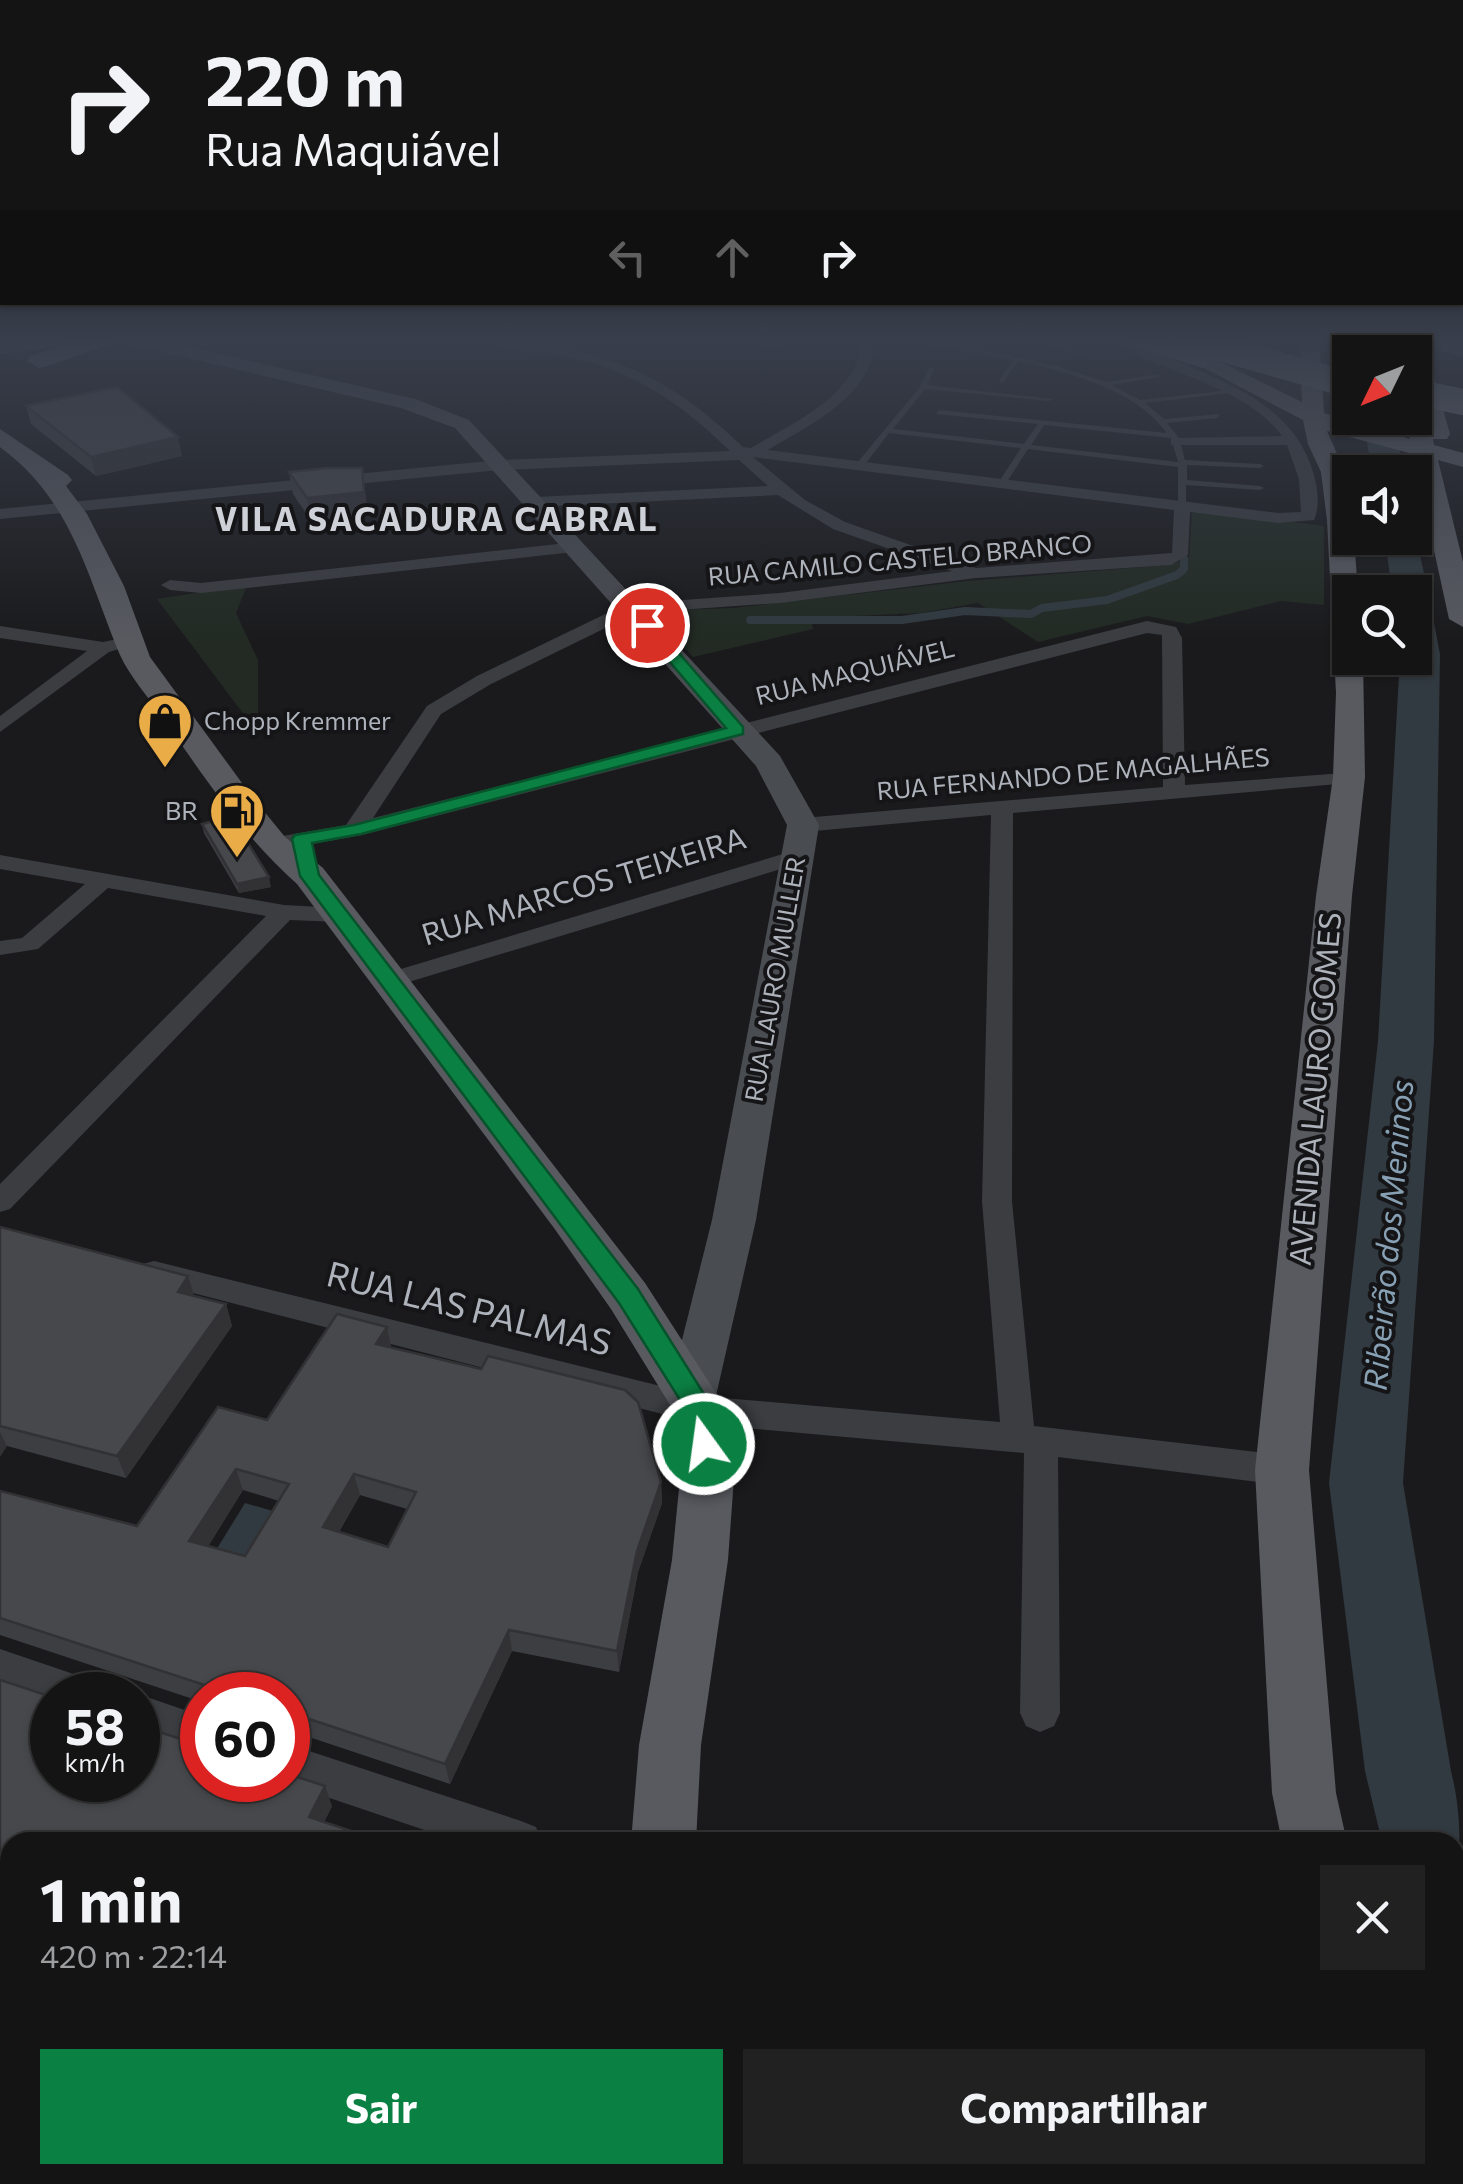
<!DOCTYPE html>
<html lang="pt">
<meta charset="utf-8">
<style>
:root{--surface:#141415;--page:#212122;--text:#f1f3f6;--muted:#9d9ea0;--line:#333334;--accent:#0b8043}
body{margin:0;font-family:Commissioner,sans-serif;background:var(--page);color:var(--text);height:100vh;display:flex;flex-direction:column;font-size:38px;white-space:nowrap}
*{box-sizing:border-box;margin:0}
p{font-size:32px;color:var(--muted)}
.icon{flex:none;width:55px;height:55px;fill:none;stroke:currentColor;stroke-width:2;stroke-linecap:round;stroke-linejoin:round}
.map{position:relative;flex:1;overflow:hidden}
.panel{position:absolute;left:0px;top:1832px;width:1465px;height:352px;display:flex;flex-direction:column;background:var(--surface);border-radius:30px 30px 0 0;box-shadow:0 2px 8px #0004,0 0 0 2px var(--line)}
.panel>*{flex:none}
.hud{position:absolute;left:0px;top:0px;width:1465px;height:305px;box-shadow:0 2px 8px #0004,0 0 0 2px var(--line);background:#141415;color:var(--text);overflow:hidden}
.needle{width:65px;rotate:227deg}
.fabs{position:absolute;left:1332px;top:335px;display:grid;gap:20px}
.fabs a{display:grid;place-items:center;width:100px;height:100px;border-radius:0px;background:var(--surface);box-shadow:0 2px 8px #0004,0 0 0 2px var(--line);font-size:50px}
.speed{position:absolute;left:30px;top:1672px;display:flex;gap:20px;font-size:50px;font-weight:700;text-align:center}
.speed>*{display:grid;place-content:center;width:130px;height:130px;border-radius:50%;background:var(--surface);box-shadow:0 2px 8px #0004,0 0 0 2px var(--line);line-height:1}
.speed small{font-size:25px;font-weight:400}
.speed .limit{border:15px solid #d22;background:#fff;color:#111}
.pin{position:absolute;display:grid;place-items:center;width:85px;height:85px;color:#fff;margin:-42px;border:5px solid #fff;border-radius:50%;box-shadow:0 2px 10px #0007}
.me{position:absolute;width:110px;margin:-55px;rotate:346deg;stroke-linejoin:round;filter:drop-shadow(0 0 8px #0008)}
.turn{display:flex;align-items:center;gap:35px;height:210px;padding:0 40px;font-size:45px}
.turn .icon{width:130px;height:130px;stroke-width:2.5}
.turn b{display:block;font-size:70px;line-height:85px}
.lanes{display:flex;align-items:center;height:95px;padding:0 40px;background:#0003;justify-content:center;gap:50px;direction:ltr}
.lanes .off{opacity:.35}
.round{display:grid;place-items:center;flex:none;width:105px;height:105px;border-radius:0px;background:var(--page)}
.headline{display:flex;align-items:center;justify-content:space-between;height:170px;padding:0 40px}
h1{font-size:60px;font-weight:700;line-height:75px}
.primary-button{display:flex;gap:20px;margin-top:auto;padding:20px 40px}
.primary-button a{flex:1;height:115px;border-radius:0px;background:var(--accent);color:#fff;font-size:40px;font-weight:700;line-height:115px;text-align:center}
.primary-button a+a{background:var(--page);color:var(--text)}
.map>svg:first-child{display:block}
.built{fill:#262629}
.green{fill:#222a23}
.water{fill:#313a40}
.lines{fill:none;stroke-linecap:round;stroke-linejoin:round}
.stream{stroke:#313a40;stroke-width:8}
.river{fill:#313a40;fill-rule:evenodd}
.lane{fill:#3b3d41;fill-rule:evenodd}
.street{fill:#3b3d41;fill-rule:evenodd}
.secondary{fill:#494c51;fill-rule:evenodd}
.primary{fill:#585a60;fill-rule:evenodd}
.highway{fill:#686b72;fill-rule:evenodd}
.highway-bridge{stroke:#686b72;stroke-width:26}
.wall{fill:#3d3e41;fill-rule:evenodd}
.shaded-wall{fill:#323235}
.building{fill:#47484c;stroke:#323235;stroke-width:2.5;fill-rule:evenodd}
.route{fill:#0b8043;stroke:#07532c;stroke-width:2.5}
.labels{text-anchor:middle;stroke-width:8;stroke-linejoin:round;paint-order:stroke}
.far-street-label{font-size:25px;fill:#adb2bb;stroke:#151517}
.far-poi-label{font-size:25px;fill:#adb2bb;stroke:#151517;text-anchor:start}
.street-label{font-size:30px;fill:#adb2bb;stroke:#151517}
.far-district-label{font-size:32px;font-weight:bold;letter-spacing:2.5px;fill:#ced1d7;stroke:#151517}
.water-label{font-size:32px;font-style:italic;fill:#87a0b3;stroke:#151517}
.near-street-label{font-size:35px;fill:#adb2bb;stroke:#151517}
</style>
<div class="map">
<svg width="1463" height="2184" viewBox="0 0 1463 2184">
<rect width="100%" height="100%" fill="#1a1a1c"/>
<!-- built -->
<path class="built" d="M822 2175H1345L1347 2184H824Z"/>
<!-- green -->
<g class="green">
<path d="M1202 511 1324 526V605L1281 601 1188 624 1147 616 1038 642 978 603 920 613 811 618 813 629 693 657 657 618 660 612 670 610 734 608 968 581 1169 565 1189 557 1192 513Z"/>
<path d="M247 585 236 613 258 660V718L248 720 157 599Z"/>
</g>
<!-- water -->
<path class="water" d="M245 1503 276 1512 241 1569 210 1560Z"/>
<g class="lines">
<!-- stream -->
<path class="stream" d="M750 620H902L965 611 1031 614 1042 608 1107 600 1177 575 1184 569V559"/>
<!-- river -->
<g class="river">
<path d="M1350 339H1376L1380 352H1353Z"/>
<path d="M1363 418H1393L1404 472H1372Z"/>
<path d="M1415 532 1428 592 1423 600 1415 602V592H1392L1385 538H1415Z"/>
<path d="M1415 612 1429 615 1434 623 1440 654 1434 1041 1403 1483 1451 1771C1459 1802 1463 1846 1455 1874V1842H1382L1365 1771 1329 1483 1378 1041 1400 658H1415Z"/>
<path d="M1455 1908 1463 1911V2032L1455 2029Z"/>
</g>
<!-- lane -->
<g class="lane">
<path d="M906 339H917L1014 356 1057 366 1105 382 1161 374 1159 377 1111 385 1140 400 1232 390 1230 393 1145 403 1164 419 1220 414 1217 418 1167 423 1179 438 1185 460 1260 464 1264 466 1260 468 1187 465V480L1260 486 1264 488 1260 490 1186 485V506L1182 508 1178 506V467L1028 449 1005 485H1002L998 483 1021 448 889 433 863 467H857V463L920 387 928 369 931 367 934 369 927 385 1052 399 1049 401 925 389 893 429 1024 444 1038 424 936 414 939 410 1167 433C1133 388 1072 374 1019 361L1002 383 999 381 1013 360ZM1044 425 1171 438 1178 462 1031 445Z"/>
<path d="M1030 339H1038L1082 353 1077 354Z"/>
</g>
<!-- street -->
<g class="street">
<path d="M483 339C506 338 529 342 552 346 635 361 682 389 743 447L751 448C796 421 857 396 863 339H875C874 395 811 424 768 450L1278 513 1301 512 1299 479 1287 445H1171V439L1176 438 1282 436C1254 398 1202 382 1161 365 1147 359 1130 353 1121 342L1138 339 1135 343C1203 376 1292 394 1314 475 1318 490 1320 506 1314 520L1278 523 1190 512 1188 555 1171 565 976 578 780 603 636 613 491 684 441 714 373 818 1147 621 1176 627 1182 638 1185 785 1357 772 1360 777 1357 782 1349 783 1013 813 1012 1201 1034 1426 1282 1455 1294 1460 1299 1470 1294 1480 1282 1485 1058 1457 1060 1713 1054 1726 1040 1732 1026 1726 1020 1713 1024 1453 701 1424 154 1283 143 1280 138 1272 143 1264 154 1261 701 1396 1000 1422 982 1201 991 815 803 832 792 825 803 818 1163 787 1162 635 1147 633 362 835 273 851 265 849 262 844 265 839 346 825 427 706 477 676 626 604 780 593 952 571 833 529 778 495 535 507 527 502 535 497 768 486 739 460 499 470 0 519V509L499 460 730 451C681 403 633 370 565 356 540 352 504 352 483 339ZM753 457 1174 510 1172 553 976 568 845 522 805 500Z"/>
<path d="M766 339H805L771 346 766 345Z"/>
<path d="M576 542 582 543V551L201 593 170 590 161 585 170 580 201 583Z"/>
<path d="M0 626 103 642 133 636 142 642 109 652 0 732V716L87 651 0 638Z"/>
<path d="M796 850 807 857 804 862 399 985H381L377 980 381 975Z"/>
<path d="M0 855 284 905 339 908 351 915 339 922 290 920 10 1209 0 1212V1184L266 916 108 888 38 949 0 955V941L22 938 85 884 0 869Z"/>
<path d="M0 1649 97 1682 103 1695H52V1703L0 1685Z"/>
<path d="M138 1694 202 1716V1754L138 1732Z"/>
<path d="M288 1744 521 1821 536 1827 542 1842H460L288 1784 279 1780H288Z"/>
<path d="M0 1931 10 1935V1979L0 1975Z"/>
</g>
<!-- secondary -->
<path class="secondary" d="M124 339H155L415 399 469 420 780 756 819 825 756 1220 716 1396 709 1410 692 1415 675 1410 668 1396 712 1220 787 825 756 766 455 428 401 408 133 345Z"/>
<!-- primary -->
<g class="primary">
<path d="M26 339H77L67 345 0 354V342Z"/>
<path d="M1149 339H1173L1302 402 1300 339H1319L1324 413 1410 439 1405 418H1415V404L1420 406 1415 385V352H1407L1403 339H1443L1463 344V356L1425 346 1450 434 1447 439H1433L1434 445 1463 453V467L1438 460 1463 562V627L1449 619 1413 454 1327 431 1345 472 1350 538H1354L1358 592H1350V658H1363L1365 777 1352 896 1309 1470 1336 1793 1347 1842H1282L1272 1793 1255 1470 1316 896 1333 777 1336 693 1327 520 1321 472 1308 444 1303 420Z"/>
<path d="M0 429 68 475 72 480 66 486 87 514 124 586 150 657 250 794 285 837 323 868 645 1283 727 1410 734 1478 728 1560 701 1745 696 1842H631L639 1745 672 1560 680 1478 675 1413 611 1309 554 1228 297 884C243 836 204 777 163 718 149 698 130 677 120 655 87 576 73 501 0 447Z"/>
<path d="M677 2175H753L755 2184H679Z"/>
<path d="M1346 2175H1422L1424 2184H1348Z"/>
</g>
<!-- highway -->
<g class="highway">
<path d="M82 339H115L111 344 47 366 39 368 27 361 31 356Z"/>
<path d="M1123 339H1157L1211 356 1215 361 1203 368 1127 344Z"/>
</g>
<!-- highway-bridge -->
<g class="highway-bridge">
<path d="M1188 339 1350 385"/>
<path d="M1415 392 1463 402"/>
</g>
</g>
<!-- wall -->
<g class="wall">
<path d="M26 406 182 456 96 476 31 424Z"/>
<path d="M362 468 368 515 311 521 293 494 289 472Z"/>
<path d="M202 824 271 887 239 893 204 833Z"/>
<path d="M0 1227 195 1297 226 1304 232 1326 126 1478 7 1446 0 1456Z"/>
<path d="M387 1327 391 1347 661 1482 662 1503 638 1572 619 1672 512 1651 450 1784 288 1730V1695H202V1702L0 1635V1491L137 1526 267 1420ZM243 1490 279 1501 245 1556 208 1546ZM360 1495 407 1509 388 1547 339 1532Z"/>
<path d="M0 1680 332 1806 324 1822 10 1842V1877L0 1875Z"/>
</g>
<!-- shaded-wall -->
<g class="shaded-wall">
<path d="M178 437 182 456 96 476 91 457Z"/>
<path d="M362 468 368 515 311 521 307 498Z"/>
<path d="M269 877 271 887 239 893 237 884Z"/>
<path d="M188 1276 195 1298 178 1292Z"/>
<path d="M226 1304 232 1326 126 1478 117 1456Z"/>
<path d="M387 1327 391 1348 376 1344Z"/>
<path d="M0 1432 7 1446 0 1457Z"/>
<path d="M236 1469 243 1490 198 1563 189 1541Z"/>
<path d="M354 1474 360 1495 329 1548 323 1527Z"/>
<path d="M661 1482 662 1503 638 1572 619 1672 617 1651 637 1551Z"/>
<path d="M509 1630 512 1651 450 1784 445 1764Z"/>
<path d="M325 1786 332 1806 317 1837 309 1817Z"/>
</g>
<!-- building -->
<g class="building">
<path d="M117 387 178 437 91 457 26 406Z"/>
<path d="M327 468H362L364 492 307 498 289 472Z"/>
<path d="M231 816 269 877 237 884 202 824Z"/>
<path d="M0 1227 188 1276 178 1292 226 1304 117 1456 0 1426Z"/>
<path d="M337 1314 387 1327 376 1344 481 1369 488 1356 625 1390 638 1402 661 1482 637 1551 617 1651 509 1630 445 1764 288 1712V1695H235L0 1618V1491L137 1526 218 1407 267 1420ZM236 1469 289 1484 245 1556 189 1541ZM354 1474 416 1492 388 1547 323 1527Z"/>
<path d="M0 1680 52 1697V1780H138V1725L202 1746V1780H288V1774L325 1786 309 1817 366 1836 390 1842H10V1863L0 1859Z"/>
</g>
<!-- sky -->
<linearGradient id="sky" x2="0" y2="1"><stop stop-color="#0e0e0f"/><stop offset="0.53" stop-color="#383e4b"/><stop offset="1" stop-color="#383e4b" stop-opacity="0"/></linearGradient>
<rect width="1463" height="644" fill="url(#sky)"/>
<!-- route -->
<path class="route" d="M647 620 652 622 743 727V734L361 834 312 843 319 875 638 1289 714 1410 718 1444 714 1452 704 1456 694 1452 687 1411 619 1303 300 876 292 839 295 835 354 825 726 728 641 628 639 625Z"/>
<!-- icons -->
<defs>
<g id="shop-pin" transform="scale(2.875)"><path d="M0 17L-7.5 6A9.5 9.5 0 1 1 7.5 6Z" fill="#e9ac46" stroke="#151517"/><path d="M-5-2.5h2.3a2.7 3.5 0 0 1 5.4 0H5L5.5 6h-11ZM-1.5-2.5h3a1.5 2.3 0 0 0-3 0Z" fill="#111"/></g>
<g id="fuel-pin" transform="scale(2.875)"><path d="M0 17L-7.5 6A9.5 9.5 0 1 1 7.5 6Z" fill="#e9ac46" stroke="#151517"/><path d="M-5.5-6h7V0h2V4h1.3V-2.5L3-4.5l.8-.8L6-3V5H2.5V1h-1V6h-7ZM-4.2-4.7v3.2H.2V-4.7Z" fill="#111"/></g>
</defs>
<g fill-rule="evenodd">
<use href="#shop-pin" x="165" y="721"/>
<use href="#fuel-pin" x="237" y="811"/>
</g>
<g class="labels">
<!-- far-street labels -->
<g class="far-street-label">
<text transform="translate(900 560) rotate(-5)" y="9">RUA CAMILO CASTELO BRANCO</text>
<text transform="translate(855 672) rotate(-14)" y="9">RUA MAQUIÁVEL</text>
<text transform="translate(1073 774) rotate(-5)" y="9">RUA FERNANDO DE MAGALHÃES</text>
<text transform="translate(775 979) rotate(-80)" y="9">RUA LAURO MULLER</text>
</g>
<!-- far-poi labels -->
<g class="far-poi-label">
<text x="204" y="730">Chopp Kremmer</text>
<text x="198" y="820" text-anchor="end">BR</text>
</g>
<!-- street labels -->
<g class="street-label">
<text transform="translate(584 887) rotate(-17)" y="10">RUA MARCOS TEIXEIRA</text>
<text transform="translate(1316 1089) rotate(-85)" y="10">AVENIDA LAURO GOMES</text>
</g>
<!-- far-district labels -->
<g class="far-district-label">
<text x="437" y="531">VILA SACADURA CABRAL</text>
</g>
<!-- water labels -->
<g class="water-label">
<text transform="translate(1389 1235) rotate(-85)" y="11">Ribeirão dos Meninos</text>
</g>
<!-- near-street labels -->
<g class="near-street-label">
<text transform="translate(469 1309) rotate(14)" y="12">RUA LAS PALMAS</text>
</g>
</g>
</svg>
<div class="fabs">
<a><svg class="needle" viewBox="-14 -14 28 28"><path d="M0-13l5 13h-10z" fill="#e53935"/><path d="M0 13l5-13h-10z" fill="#9d9ea0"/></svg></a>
<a><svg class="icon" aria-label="sound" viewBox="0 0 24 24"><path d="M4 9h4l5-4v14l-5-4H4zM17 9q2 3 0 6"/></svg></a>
<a><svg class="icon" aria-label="search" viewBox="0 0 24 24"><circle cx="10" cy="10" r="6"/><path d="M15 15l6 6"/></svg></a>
</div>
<div class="speed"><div>58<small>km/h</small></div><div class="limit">60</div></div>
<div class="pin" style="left:647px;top:625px;background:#d93025"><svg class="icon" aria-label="arrive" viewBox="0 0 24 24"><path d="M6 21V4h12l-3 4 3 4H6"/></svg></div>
<svg class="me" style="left:704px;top:1444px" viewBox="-20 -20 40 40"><circle r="17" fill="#0b8043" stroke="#fff" stroke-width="3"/><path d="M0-11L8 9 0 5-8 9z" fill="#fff"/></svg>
<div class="hud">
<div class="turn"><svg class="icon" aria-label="right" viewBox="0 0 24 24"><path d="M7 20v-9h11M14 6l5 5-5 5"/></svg><div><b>220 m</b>Rua Maquiável</div></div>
<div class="lanes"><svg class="icon off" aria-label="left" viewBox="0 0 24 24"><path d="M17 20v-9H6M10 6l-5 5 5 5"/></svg><svg class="icon off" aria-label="ahead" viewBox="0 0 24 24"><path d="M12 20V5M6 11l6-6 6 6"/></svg><svg class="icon" aria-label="right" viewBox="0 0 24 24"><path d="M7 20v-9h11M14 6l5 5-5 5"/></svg></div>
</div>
<section class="panel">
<div class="headline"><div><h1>1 min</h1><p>420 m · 22:14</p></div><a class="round"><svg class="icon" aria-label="close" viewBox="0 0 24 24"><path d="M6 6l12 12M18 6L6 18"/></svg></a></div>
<div class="primary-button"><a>Sair</a><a>Compartilhar</a></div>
</section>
</div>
